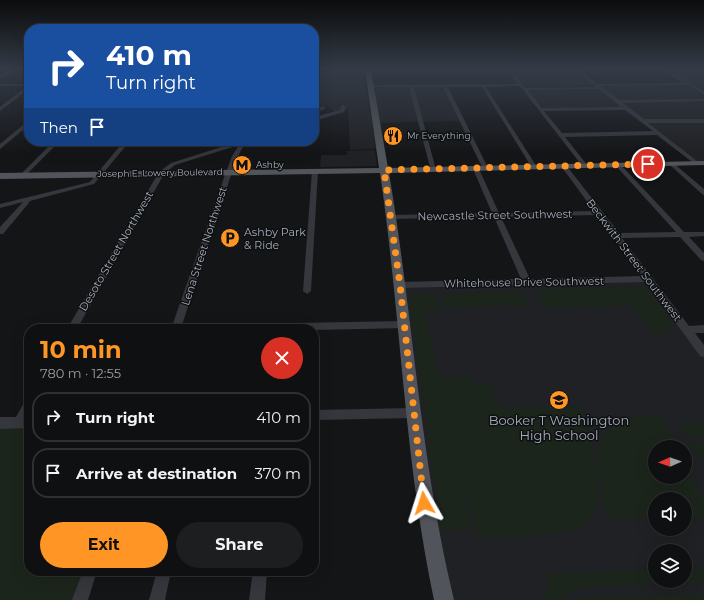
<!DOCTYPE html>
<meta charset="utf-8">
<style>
:root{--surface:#0f1011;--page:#1d1e1f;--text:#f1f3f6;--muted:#9b9d9f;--line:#2f3031;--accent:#ff9524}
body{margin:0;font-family:Montserrat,sans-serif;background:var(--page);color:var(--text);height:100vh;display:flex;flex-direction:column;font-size:15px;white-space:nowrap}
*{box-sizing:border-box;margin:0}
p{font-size:13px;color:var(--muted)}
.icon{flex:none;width:22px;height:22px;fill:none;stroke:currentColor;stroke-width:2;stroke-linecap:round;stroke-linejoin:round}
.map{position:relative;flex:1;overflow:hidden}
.panel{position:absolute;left:24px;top:324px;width:295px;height:252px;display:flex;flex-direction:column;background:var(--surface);border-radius:16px;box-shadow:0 4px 16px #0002,0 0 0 1px var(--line)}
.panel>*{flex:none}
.guide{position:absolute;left:24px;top:24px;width:295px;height:122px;border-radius:16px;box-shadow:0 4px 16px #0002,0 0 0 1px var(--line);background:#1a4fa0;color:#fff;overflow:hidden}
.needle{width:26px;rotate:268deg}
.buttons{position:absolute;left:648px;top:440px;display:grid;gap:8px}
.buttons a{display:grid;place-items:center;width:44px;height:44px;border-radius:50%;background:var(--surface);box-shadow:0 4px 16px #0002,0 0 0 1px var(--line);font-size:20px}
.pin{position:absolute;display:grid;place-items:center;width:34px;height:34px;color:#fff;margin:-17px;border:2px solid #fff;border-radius:50%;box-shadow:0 1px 4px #0007}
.me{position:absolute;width:44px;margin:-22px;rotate:354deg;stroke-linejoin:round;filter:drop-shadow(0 0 3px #0008)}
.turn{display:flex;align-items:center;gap:14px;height:84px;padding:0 16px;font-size:18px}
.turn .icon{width:52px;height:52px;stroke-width:2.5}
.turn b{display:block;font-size:28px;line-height:34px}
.then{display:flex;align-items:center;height:38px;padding:0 16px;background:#0003;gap:8px;font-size:15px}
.round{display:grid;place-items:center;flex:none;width:42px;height:42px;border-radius:21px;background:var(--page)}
.head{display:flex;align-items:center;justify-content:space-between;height:68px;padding:0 16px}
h1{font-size:24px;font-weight:700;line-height:30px;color:var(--accent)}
.action{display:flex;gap:8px;margin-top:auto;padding:8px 16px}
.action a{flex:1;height:46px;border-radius:24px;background:var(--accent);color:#111;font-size:16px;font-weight:700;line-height:46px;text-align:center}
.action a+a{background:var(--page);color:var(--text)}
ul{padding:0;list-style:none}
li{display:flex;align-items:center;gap:12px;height:50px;margin:0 8px 6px;padding:0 8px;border:2px solid var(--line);border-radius:16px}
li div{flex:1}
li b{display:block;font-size:15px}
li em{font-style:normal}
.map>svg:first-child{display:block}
.built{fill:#202124;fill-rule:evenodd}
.green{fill:#1c251c}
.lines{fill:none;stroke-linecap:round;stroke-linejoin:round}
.minor{fill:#35373c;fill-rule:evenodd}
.major{fill:#51555b;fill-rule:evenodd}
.route{stroke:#ff9524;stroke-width:7;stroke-dasharray:0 12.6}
.labels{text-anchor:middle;stroke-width:3;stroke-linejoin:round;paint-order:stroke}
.far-poi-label{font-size:9px;fill:#a5aeb8;stroke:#0f1012;text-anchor:start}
.far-street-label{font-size:9px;fill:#a5aeb8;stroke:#0f1012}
.street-label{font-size:11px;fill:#a5aeb8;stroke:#0f1012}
.poi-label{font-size:11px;fill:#a5aeb8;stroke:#0f1012;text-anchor:start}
.near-poi-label{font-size:13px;fill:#a5aeb8;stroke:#0f1012}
</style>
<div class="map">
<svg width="704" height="600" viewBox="0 0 704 600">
<rect width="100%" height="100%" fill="#141517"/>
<!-- built -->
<g class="built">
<path d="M314 70H362L372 121 376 88 382 87 443 86 462 121 372 123 376 149 350 150 348 108 335 112 327 106 316 105V87H314Z"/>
<path d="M372 70H575L593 84 686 83 665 70H704V163H698L622 107 543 108 527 90 599 89 597 86 525 87 511 71H373Z"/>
<path d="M375 150 377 166 320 167 321 155H347V151Z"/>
<path d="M648 279 704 354V600H444L401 285ZM655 447H685V477H655ZM655 499H685V529H655ZM655 551H685V581H655Z"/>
</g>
<!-- green -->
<g class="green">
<path d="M678 70H704V91L670 71H680Z"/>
<path d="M645 286 675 326 668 329 665 333 653 335 632 305 611 306 612 308H602L600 306 545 308 536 290Z"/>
<path d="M523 291 530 307 505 305 446 308 441 294Z"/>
<path d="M408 293H434L438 312 425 313 438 377 470 376 472 383H491L497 402H500L502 408 579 406 591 434 599 499 594 515 583 526 559 533 532 536H477L453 434 472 529 441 531Z"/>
<path d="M660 414 677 447H655V477H685V462L704 498V518L685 519V499H655V519H608L598 478 596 456 604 435 626 418Z"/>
<path d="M29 422V571H86L75 600H0V423Z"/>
<path d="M679 423 704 424V439L687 438Z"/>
<path d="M689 442 704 443V459H698Z"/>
<path d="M704 567V583L589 587 571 591 561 600H542L545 593 549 589 544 574 655 569V581H685V568Z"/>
<path d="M704 594V600H574L573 598Z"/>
</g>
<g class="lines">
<!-- minor -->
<g class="minor">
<path d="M8 70H13L0 79V76Z"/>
<path d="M512 70 525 88 596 87 575 70H580L597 84 683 83 663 70H668L704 91V94L688 85 601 86 619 100 704 99V101L623 103 644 119H704V123H648L701 164 696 165 657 135 565 137 588 166 583 167 520 86 486 87 537 167 532 168 482 87H448L488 168 483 169 443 87H414L436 170 431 171 409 87H371L369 85 517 84 509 72 368 73 366 72 368 71ZM599 89 621 107 542 108 528 90ZM625 110 653 131 562 133 544 111Z"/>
<path d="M0 84H29V89L0 111V107L27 86H0Z"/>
<path d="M343 105 346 107 344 112 314 121V117L340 110 341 106Z"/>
<path d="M323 106 325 107V109L314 113V109Z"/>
<path d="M29 120V125L0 149V144Z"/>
<path d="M54 141H60L24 177H20V175Z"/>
<path d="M124 141H130L94 184 30 201 28 204 3 234H0V227L23 202 0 208V204L90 182Z"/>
<path d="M240 141H249C240 147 236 162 232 172L182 325 404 321 407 322 409 325 407 328 314 330V329H171L226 172 232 156 239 145 175 165 164 174 77 329H67L159 172 171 163Z"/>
<path d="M672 162 704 189V195L702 194 670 165V163Z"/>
<path d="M618 163 620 164 684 232H704V236L689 237 704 253V261L701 260 680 237 622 238 689 326 704 325V333H695L704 345V357L700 356 646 282 400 288 396 285 400 282 521 279 494 217 391 219 387 217 391 215 492 213 473 169 476 167 479 169 499 213 594 211 561 166 564 164 566 165 619 233 676 232 616 166V164ZM597 215 642 276 530 279 501 217Z"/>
<path d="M315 169 318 171 311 291 307 294 303 291 312 171Z"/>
<path d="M29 400V428L0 429V417H16L25 401Z"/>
<path d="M414 408 418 409 420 413 418 417 414 418 314 420V410Z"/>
<path d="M83 571H97L88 600H72Z"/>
<path d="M157 571H171L165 600H149Z"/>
<path d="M253 571H267L265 600H249Z"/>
</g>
<!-- major -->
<path class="major" d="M365 70H371L388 168 704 161V165L389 173C413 315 420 460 454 600H434C404 459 401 315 380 173L0 179V173L379 168Z"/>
</g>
<!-- sky -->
<linearGradient id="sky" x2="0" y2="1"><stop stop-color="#0b0c0d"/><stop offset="0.45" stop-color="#343b47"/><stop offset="1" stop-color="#343b47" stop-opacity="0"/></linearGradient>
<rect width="704" height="154" fill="url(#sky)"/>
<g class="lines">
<!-- route -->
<path class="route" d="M424 503 400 285 384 170 648 164"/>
</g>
<!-- icons -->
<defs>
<g id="restaurant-disc" transform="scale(1)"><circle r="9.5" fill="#ff9524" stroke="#0f1012"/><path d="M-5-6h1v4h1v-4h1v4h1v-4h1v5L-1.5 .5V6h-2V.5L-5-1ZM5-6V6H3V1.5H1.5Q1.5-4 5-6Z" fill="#111"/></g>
<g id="metro-disc" transform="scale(1)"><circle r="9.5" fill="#ff9524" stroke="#0f1012"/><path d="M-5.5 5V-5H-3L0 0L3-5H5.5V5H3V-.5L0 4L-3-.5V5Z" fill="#111"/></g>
<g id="parking-disc" transform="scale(1)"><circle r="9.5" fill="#ff9524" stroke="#0f1012"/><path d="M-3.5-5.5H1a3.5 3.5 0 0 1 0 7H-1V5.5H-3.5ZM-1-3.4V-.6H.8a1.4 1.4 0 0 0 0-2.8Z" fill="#111"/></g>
<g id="school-disc" transform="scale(1)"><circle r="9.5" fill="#ff9524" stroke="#0f1012"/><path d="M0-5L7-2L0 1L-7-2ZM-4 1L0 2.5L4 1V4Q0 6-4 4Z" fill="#111"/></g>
</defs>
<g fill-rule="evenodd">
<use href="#restaurant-disc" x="393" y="136"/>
<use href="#metro-disc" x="242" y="165"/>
<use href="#parking-disc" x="230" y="238"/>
<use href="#school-disc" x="559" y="400"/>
</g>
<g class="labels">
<!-- far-poi labels -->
<g class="far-poi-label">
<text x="407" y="139">Mr Everything</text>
<text x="256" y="168">Ashby</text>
</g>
<!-- far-street labels -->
<g class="far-street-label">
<text transform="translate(160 173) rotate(-1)" y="3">Joseph E. Lowery Boulevard</text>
</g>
<!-- street labels -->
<g class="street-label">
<text transform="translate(495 215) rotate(-1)" y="4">Newcastle Street Southwest</text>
<text transform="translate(204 246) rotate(-72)" y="4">Lena Street Northwest</text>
<text transform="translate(116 251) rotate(-60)" y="4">Desoto Street Northwest</text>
<text transform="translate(634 260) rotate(53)" y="4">Beckwith Street Southwest</text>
<text transform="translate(524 282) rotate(-1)" y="4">Whitehouse Drive Southwest</text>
</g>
<!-- poi labels -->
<g class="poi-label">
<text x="244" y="236">Ashby Park<tspan x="244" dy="13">&amp; Ride</tspan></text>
</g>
<!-- near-poi labels -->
<g class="near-poi-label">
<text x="559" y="425">Booker T Washington<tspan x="559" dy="15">High School</tspan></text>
</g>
</g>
</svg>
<div class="buttons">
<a><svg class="needle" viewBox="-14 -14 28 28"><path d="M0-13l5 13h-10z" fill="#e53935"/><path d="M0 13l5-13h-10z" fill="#9b9d9f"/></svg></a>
<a><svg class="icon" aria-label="sound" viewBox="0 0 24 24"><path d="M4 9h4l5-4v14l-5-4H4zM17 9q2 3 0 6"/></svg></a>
<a><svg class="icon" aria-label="layers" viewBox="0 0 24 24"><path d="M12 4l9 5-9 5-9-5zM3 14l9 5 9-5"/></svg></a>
</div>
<div class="pin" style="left:648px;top:164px;background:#d93025"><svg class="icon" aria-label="arrive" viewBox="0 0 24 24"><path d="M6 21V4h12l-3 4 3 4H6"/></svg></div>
<svg class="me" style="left:424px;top:503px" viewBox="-20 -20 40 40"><path d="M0-17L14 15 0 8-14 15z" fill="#ff9524" stroke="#fff" stroke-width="4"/></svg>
<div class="guide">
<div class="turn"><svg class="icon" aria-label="right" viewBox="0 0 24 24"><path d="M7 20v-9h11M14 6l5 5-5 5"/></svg><div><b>410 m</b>Turn right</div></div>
<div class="then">Then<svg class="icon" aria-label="arrive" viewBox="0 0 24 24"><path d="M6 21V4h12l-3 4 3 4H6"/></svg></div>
</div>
<section class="panel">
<div class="head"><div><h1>10 min</h1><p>780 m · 12:55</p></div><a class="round" style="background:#d93025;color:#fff"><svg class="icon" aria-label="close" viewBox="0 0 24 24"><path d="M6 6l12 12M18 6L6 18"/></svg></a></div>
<ul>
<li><svg class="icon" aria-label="right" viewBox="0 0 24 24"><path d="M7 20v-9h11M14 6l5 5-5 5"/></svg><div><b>Turn right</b></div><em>410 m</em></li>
<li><svg class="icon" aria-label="arrive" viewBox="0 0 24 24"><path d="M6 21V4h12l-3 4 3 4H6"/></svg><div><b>Arrive at destination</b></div><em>370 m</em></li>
</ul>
<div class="action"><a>Exit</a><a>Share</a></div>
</section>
</div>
